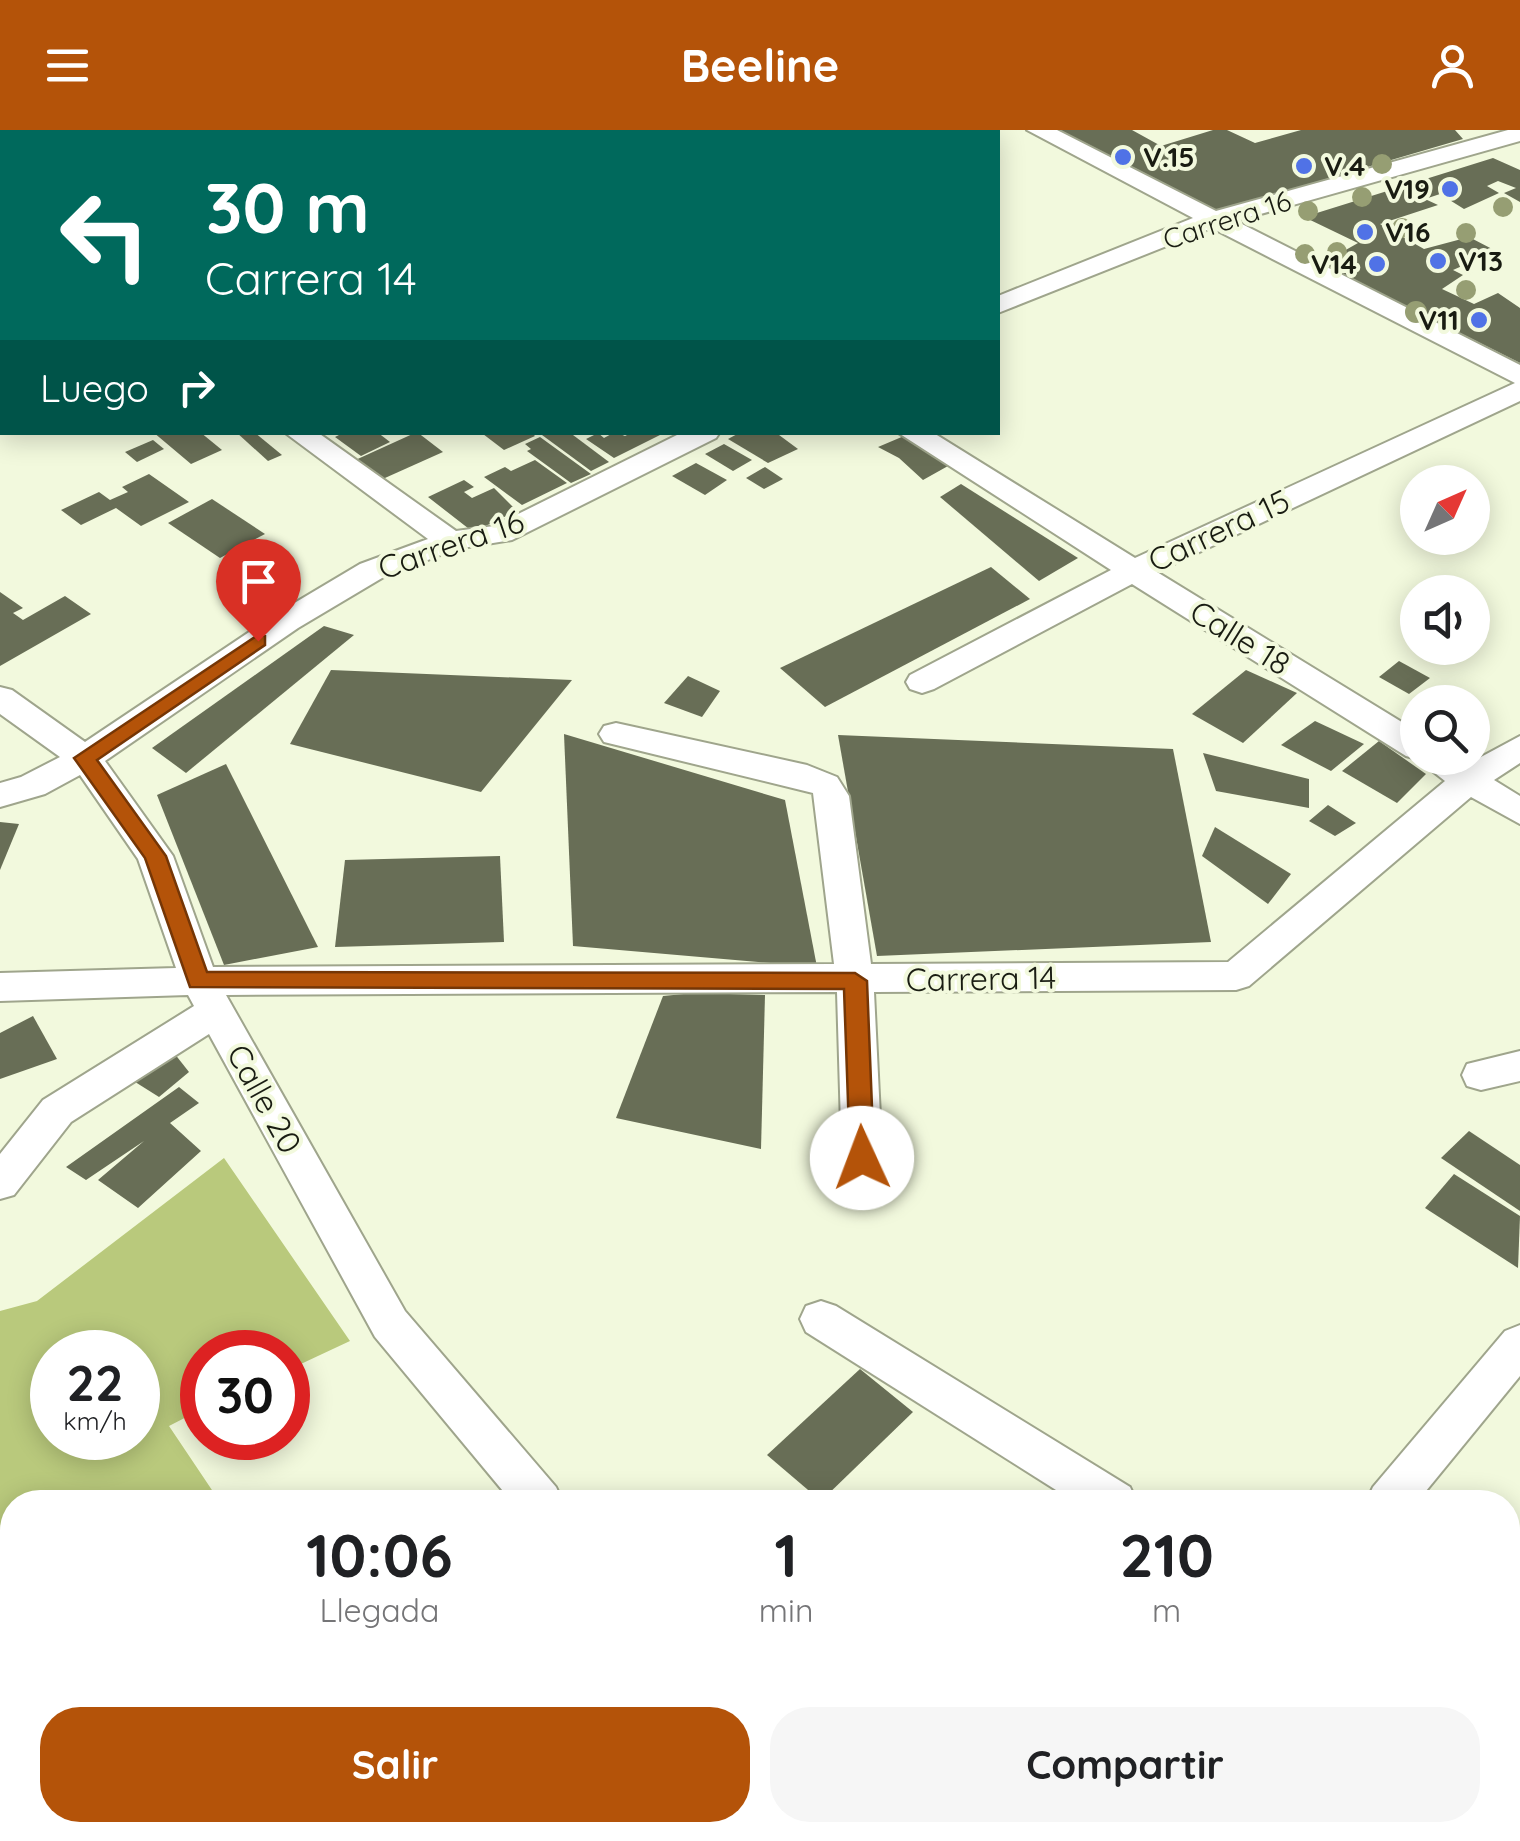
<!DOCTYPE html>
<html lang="es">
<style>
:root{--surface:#fff;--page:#f6f6f6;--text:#202124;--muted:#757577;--accent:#b45309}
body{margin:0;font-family:Quicksand,sans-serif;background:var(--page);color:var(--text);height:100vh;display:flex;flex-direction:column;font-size:38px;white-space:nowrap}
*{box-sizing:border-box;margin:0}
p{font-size:32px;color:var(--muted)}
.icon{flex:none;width:55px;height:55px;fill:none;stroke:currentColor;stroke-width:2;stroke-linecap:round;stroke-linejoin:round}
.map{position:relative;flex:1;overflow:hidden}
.details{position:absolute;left:0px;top:1360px;width:1520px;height:352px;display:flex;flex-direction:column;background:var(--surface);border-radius:40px 40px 0 0;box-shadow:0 5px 25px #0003}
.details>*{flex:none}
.banner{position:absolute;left:0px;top:0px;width:1000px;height:305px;box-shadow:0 5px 25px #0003;background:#00695c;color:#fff;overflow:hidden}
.needle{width:65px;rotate:45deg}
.fabs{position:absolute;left:1400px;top:335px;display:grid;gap:20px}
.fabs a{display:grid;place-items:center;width:90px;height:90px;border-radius:50%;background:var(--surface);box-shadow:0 5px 25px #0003;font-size:50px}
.speed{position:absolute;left:30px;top:1200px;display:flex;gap:20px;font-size:50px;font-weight:700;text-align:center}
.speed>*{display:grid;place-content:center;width:130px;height:130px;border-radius:50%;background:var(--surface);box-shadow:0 5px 25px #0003;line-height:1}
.speed small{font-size:25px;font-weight:400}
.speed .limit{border:15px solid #d22;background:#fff;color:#111}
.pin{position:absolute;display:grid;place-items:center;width:85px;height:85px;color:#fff;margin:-102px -42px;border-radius:50% 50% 50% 0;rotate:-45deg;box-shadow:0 0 10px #0007}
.pin .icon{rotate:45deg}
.me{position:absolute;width:110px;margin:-55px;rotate:358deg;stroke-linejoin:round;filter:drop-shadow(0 0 8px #0008)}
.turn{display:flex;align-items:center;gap:35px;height:210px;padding:0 40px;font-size:45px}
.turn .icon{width:130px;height:130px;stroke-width:2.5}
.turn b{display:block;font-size:70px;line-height:85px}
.then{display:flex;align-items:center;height:95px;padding:0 40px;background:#0003;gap:20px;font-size:38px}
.eta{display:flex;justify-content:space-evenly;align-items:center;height:170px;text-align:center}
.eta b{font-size:60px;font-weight:800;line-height:70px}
.action{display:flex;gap:20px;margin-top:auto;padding:20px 40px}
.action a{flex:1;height:115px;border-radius:40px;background:var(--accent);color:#fff;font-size:40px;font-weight:800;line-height:115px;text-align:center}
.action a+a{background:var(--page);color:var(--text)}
header{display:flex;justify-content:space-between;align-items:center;height:130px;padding:0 40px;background:var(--accent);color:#fff;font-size:45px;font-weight:800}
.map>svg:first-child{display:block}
.forest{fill:#b9c97c;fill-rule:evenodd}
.building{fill:#686e56}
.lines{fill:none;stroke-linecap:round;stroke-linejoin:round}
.service-casing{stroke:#9fa58c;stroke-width:4}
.minor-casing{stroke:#9fa58c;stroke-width:4}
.service{fill:#fff;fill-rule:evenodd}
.minor{fill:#fff;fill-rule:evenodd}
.tree{fill:#969e73}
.route{fill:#b45309;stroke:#753606;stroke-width:2.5}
.poi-dot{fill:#5072e6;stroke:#f2f9dd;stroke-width:4}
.labels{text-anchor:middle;stroke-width:8;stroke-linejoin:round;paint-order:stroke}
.far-poi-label{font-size:28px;font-weight:bold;fill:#191c12;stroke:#f2f9dd;text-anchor:start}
.far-street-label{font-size:28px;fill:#191c12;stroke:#f2f9dd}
.street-label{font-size:32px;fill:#191c12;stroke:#f2f9dd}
</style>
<header><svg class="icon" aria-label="menu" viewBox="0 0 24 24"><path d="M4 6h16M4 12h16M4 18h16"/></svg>Beeline<svg class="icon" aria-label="person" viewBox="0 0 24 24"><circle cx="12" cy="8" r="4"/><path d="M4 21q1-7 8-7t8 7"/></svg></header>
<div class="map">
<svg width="1520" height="1711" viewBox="0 0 1520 1711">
<rect width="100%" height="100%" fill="#f2f9dd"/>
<!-- forest -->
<path class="forest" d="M224 1028 350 1211 288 1240V1222H202V1279L169 1296 220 1372H12V1700H478L488 1711H0V1181L37 1171ZM52 1222H138V1308H52Z"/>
<!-- building -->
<g class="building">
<path d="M1052 0H1132L1161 16 1213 0H1227L1255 13 1301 0H1455L1463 9 1217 81Z"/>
<path d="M1493 28 1520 40V72L1504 63 1516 58 1498 51 1487 56 1499 63 1464 79 1440 64 1425 69 1438 75 1380 94 1424 119 1469 107 1496 121 1453 140 1463 145 1442 159 1474 174 1498 163 1520 178V233L1321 134 1358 113 1304 87Z"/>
<path d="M153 302H200L222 320 191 334Z"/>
<path d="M236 302H254L282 325 268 331Z"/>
<path d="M345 302H377L390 312 361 326 335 307Z"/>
<path d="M417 302 443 322 376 352 351 332Z"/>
<path d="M487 302H531L535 306 504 320 483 304Z"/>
<path d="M548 302H569L609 332 591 341 542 305Z"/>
<path d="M615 302 625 306 633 302H666L614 328 586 309 598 303 604 308Z"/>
<path d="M741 302H775L798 319 768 333 728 309Z"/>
<path d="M904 306 948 336 923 350 899 328 878 317Z"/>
<path d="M540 307 591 344 571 353 527 321 531 319 525 314Z"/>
<path d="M153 310 164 319 137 332 125 322Z"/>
<path d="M724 314 752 330 733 341 705 324Z"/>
<path d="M535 330 567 353 522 375 484 347 505 337 511 341Z"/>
<path d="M696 333 727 350 705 365 672 346Z"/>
<path d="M765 337 783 349 764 359 746 348Z"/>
<path d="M149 344 189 372 141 396 116 378 81 395 61 380 99 362 110 370 128 362 122 357Z"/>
<path d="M464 350 474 357 464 362 472 368 494 358 517 381 473 402 428 367Z"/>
<path d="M961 354 1078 428 1039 451 940 367Z"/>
<path d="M212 369 265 404 220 428 168 393Z"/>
<path d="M991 437 1030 469 825 577 780 538Z"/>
<path d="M0 462 23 478 13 483 23 490 65 466 91 484 0 536Z"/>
<path d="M324 496 354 505 186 643 152 618Z"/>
<path d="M1399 531 1430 548 1409 564 1379 547Z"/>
<path d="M331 540 572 550 481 662 290 614Z"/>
<path d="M1246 540 1297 563 1243 613 1192 584Z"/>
<path d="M688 546 720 561 702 587 664 573Z"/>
<path d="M1315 591 1364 614 1331 641 1281 615Z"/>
<path d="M564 604 785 670 817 837 573 816Z"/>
<path d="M838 605 1173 619 1211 812 877 826Z"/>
<path d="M1379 611 1426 644 1397 673 1342 641Z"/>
<path d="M1203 623 1309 649V678L1216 661Z"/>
<path d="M226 634 318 817 224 835 157 665Z"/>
<path d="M1328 675 1356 693 1335 706 1309 691Z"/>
<path d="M0 692 19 694 0 740Z"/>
<path d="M1215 697 1291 744 1268 774 1202 726Z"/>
<path d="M500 726 504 812 335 817 345 730Z"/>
<path d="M694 863 765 865 761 1019 616 988 663 866Z"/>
<path d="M33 886 57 929 0 949V903Z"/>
<path d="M174 923 189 942 159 967 132 950Z"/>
<path d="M179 957 199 973 170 993 201 1021 138 1078 98 1050 144 1011 86 1050 66 1037Z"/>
<path d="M1469 1001 1520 1035V1081L1441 1028Z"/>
<path d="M1454 1044 1520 1086 1518 1138 1425 1078Z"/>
<path d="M860 1239 913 1282 821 1371 767 1325Z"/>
</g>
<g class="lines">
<!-- service casing -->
<g class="service-casing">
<path id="service" d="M0 113 2 114V121H0Z"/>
</g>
<!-- minor casing -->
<g class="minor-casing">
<g id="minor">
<path d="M413 0H439L441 2H415Z"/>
<path d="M1027 0H1057L1216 81 1508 0H1520V11L1236 91 1520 235V271L1157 442 1418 602V628H1457L1468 634 1520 606V633L1494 650 1520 666V694L1471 667 1249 856 1236 860 874 862 882 1028 876 1039 862 1044 848 1039 842 1028 837 862 226 865 405 1181 556 1357 563 1372H512L375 1207 209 904 71 992 14 1065 0 1069V1024L43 970 194 876 188 865 0 871V843L176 838 138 729 80 645 45 664 0 677V653L21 647 60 627 0 584V557L12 560 85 612 276 484 360 434 428 409 284 302H317L456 401 494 396 683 302H720L716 308 512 410 456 419 382 448 298 498 105 631 173 726 213 837 834 834 813 663 604 612 599 604 604 596 616 593 807 635 837 647 849 666 871 834 1228 832 1445 651 1417 629 1406 626 1132 454 934 559 922 563 910 559 906 552 910 545 1111 440 897 302H932L1135 428 1515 253 1212 98 998 183V166L1193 88Z"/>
<path d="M1520 921V951L1481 960 1467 956 1462 945 1467 934Z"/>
<path d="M821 1171 836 1176 1130 1357 1137 1372H1075L806 1202 800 1189 806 1176Z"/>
<path d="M1520 1195V1246L1417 1372H1366L1373 1357 1505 1201Z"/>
<path d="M1508 1599 1520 1604V1657L1508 1652Z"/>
<path d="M789 1700H845L850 1711H794Z"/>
<path d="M1088 1700H1144L1139 1711H1083Z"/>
</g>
</g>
<!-- service -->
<use href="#service" class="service"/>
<!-- minor -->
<use href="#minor" class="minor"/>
</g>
<!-- trees -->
<g class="tree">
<circle cx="1382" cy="34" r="10"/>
<circle cx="1362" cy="67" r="10"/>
<circle cx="1503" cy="77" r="10"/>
<circle cx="1308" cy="81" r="10"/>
<circle cx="1402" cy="98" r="10"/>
<circle cx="1466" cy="103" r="10"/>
<circle cx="1337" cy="122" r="10"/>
<circle cx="1305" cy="124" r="10"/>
<circle cx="1466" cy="160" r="10"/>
<circle cx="1416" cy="182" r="11"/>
</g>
<!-- route -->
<path class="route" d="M258 505 265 506V515L97 630 166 726 207 842 855 843 867 851 874 1028 871 1035H854L850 1028 844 859 190 857 145 728 74 628Z"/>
<!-- markers -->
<g class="poi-dot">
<circle cx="1123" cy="27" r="10"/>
<circle cx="1304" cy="36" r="10"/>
<circle cx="1450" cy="59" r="10"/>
<circle cx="1365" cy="102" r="10"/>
<circle cx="1438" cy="131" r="10"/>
<circle cx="1377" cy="134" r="10"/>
<circle cx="1479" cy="190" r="10"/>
</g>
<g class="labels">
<!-- far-poi labels -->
<g class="far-poi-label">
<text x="1143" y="37">V.15</text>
<text x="1324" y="46">V.4</text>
<text x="1430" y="69" text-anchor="end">V19</text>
<text x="1385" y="112">V16</text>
<text x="1458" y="141">V13</text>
<text x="1357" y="144" text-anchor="end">V14</text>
<text x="1459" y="200" text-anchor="end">V11</text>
</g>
<!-- far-street labels -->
<g class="far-street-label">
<text transform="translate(1227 90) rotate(-18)" y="10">Carrera 16</text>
</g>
<!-- street labels -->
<g class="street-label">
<text transform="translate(1219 401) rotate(-25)" y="11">Carrera 15</text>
<text transform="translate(451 415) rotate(-19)" y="11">Carrera 16</text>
<text transform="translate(1240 508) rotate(32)" y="11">Calle 18</text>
<text transform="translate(981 849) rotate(-1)" y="11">Carrera 14</text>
<text transform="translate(264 969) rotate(61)" y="11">Calle 20</text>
</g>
</g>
</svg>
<div class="fabs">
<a><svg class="needle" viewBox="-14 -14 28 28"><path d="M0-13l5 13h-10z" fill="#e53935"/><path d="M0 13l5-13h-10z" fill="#757577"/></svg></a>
<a><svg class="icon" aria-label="sound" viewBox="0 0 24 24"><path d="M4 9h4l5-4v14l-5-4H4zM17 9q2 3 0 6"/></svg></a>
<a><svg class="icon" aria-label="search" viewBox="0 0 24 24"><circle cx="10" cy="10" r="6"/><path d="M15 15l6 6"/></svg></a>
</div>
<div class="speed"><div>22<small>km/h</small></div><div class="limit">30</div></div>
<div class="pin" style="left:258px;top:511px;background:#d93025"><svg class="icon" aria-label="arrive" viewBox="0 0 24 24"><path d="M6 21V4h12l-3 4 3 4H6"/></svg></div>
<svg class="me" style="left:862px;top:1028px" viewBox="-20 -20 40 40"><circle r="19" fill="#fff"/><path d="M0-13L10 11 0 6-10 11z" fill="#b45309"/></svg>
<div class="banner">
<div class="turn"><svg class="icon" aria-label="left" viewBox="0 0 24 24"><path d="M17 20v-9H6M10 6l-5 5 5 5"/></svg><div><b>30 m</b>Carrera 14</div></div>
<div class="then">Luego<svg class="icon" aria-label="right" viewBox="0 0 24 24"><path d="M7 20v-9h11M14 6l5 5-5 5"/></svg></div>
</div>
<section class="details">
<div class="eta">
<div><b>10:06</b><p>Llegada</p></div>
<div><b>1</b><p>min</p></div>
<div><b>210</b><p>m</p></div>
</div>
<div class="action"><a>Salir</a><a>Compartir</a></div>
</section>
</div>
